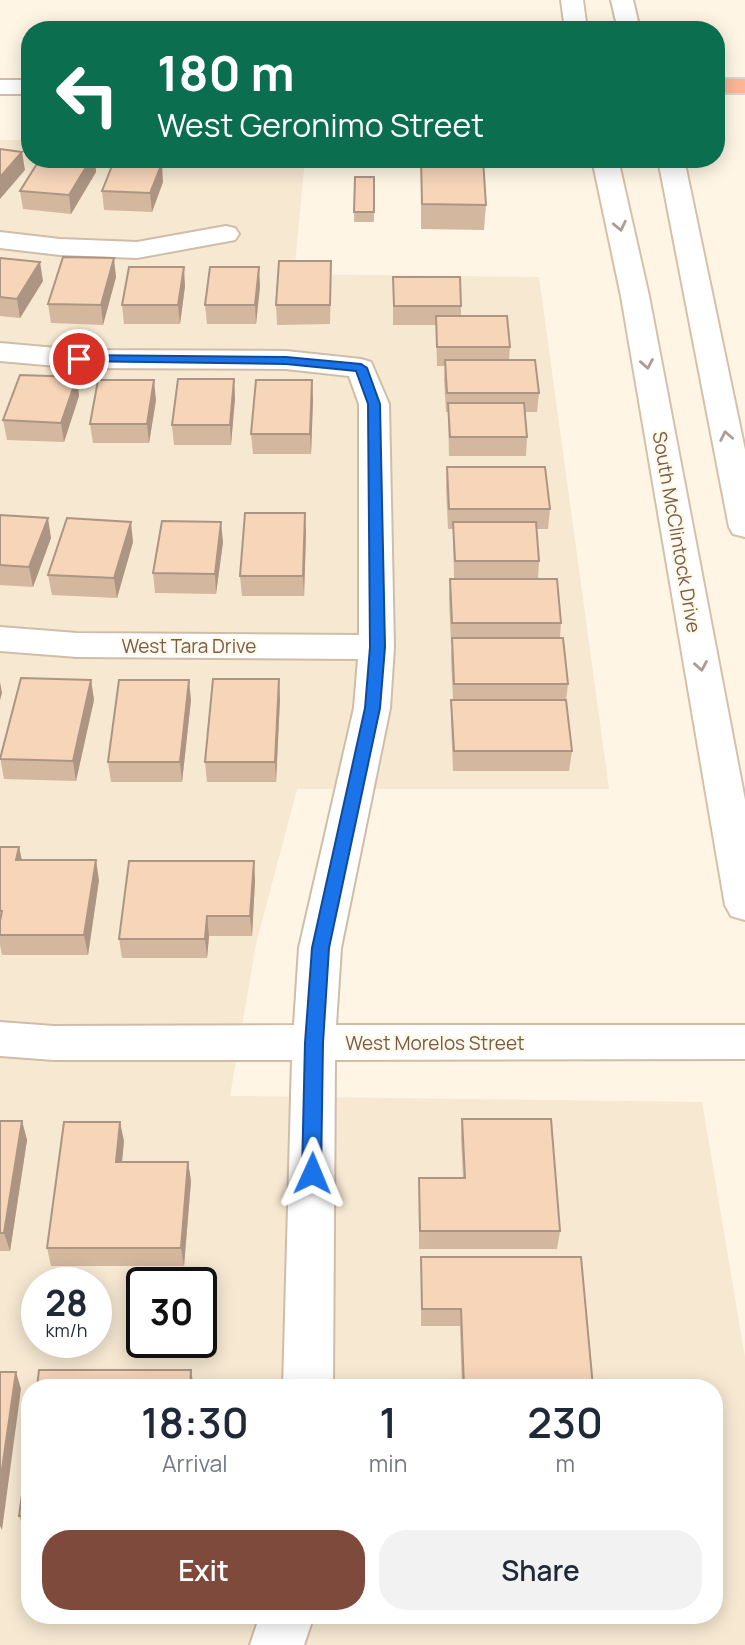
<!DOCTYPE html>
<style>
:root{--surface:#fff;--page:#f2f2f3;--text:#1f2937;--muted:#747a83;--accent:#7e4a3b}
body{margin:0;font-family:Manrope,sans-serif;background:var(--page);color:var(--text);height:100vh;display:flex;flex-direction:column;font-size:26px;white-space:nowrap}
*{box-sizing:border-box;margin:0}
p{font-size:23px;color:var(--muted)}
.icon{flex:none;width:38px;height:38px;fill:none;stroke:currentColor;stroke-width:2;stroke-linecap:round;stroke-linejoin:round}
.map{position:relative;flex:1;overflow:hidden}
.side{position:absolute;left:21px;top:1379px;width:702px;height:245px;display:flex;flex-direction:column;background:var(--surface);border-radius:28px;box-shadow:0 4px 18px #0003}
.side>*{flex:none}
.banner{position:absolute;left:21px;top:21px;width:704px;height:147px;border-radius:28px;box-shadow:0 4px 18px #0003;background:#0b6e4f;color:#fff;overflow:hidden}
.speed{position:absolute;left:21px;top:1267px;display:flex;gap:14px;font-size:35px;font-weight:700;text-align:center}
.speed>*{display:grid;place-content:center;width:91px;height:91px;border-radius:50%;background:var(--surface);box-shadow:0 4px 18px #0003;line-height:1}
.speed small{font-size:18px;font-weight:400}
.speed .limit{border:4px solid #111;border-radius:10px;background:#fff;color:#111}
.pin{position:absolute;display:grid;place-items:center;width:60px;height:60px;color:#fff;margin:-30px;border:4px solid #fff;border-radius:50%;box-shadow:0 2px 7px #0007}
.me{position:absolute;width:77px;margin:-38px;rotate:1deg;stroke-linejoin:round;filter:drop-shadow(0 0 5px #0008)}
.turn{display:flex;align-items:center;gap:24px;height:147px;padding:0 21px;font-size:32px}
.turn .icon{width:91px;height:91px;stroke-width:2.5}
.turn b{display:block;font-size:49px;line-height:60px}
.eta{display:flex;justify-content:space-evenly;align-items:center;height:119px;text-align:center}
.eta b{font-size:42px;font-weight:600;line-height:49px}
.cta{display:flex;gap:14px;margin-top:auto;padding:14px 21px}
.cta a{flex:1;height:80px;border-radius:28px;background:var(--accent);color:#fff;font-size:28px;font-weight:600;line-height:80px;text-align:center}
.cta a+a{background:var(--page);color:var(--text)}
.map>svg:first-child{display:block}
.residential{fill:#f6e8d1;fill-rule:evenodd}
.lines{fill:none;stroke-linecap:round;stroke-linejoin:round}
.minor-casing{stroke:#d0bda9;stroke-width:4}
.tertiary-casing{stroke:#d0bda9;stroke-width:4}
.secondary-casing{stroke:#d6c0a9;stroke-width:4}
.motorway-casing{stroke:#dcd5cf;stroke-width:4}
.minor{fill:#fff;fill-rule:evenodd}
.tertiary{fill:#fff;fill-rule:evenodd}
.secondary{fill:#fff;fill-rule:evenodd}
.motorway{fill:#fdb795;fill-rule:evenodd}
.wall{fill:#d4b79f}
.shaded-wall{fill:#ac9582}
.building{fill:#f6d5b9;stroke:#ac9582;stroke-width:2}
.oneway{stroke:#af9d91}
.route{fill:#1a73e8;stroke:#114b97;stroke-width:2}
.labels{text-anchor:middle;stroke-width:5;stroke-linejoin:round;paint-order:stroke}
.street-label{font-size:19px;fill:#795c47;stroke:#fff9ec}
</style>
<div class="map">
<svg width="745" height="1645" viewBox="0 0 745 1645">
<rect width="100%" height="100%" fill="#fef5e4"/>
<!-- residential -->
<path class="residential" d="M0 140H30V159H305L294 274 539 277 609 789H297L256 944 230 1096 702 1102 745 1357V1645H0ZM37 1283H96V1342H37ZM142 1283H201V1342H142ZM30 1388H714V1615H30Z"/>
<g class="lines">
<!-- minor casing -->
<g class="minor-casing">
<g id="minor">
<path d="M226 226 235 228 239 234 235 240 137 258 60 255 0 248V232L60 239 137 242Z"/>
<path d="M0 343 79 350 286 351 361 359 371 362 389 404 394 647 390 708 341 948 336 1025H745V1059L335 1060 333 1388H283L292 1060H54L0 1056V1022L54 1026 294 1025 299 948 354 708 358 659 77 657 0 651V627L77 633 359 635V404L349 376 286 369 79 368 0 361Z"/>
<path d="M260 1615H314L304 1645H250Z"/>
</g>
</g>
<!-- tertiary casing -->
<g class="tertiary-casing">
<g id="tertiary">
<path d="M611 0H633L640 30H618Z"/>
<rect x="0" y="80" width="30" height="14"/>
</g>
</g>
<!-- secondary casing -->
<g class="secondary-casing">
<g id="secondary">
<path d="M561 0H583L587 30H565Z"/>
<path d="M592 159H618L649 296 745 800V920L731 916 725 905 621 296Z"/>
<path d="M658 159H684L745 450V537L733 534 729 527Z"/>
</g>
</g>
<!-- motorway casing -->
<g class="motorway-casing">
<rect id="motorway" x="716" y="79" width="29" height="14"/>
</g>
<!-- minor -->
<use href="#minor" class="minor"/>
<!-- tertiary -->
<use href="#tertiary" class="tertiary"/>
<!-- secondary -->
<use href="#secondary" class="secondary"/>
<!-- motorway -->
<use href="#motorway" class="motorway"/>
</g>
<!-- wall -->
<g class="wall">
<path d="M40 159H95L96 172 71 214 23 209 20 191Z"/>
<path d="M421 159 486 205 484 230 421 229Z"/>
<path d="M355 177H374V222H354Z"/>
<path d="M163 182 152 212 104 210 102 191Z"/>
<path d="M0 258 43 281 20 318 0 316Z"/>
<path d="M116 277 103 325 51 323 48 304Z"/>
<path d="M393 277 461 306V316L510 347 509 360 539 393 537 412H525L527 437 526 456H449L448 412H446L444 379 445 366H437L436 325H393Z"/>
<path d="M331 280 330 324 277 325 276 305Z"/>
<path d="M185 286 180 324H124L122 305Z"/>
<path d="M260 286 256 324H207L205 305Z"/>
<path d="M77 377 79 396 64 442 7 440 3 420Z"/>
<path d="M234 379 235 398 231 445H174L172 425Z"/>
<path d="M156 400 149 443H93L90 424Z"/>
<path d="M313 400 311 454H253L251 434Z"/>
<path d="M447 467 550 509 548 529H536L539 561 538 579 561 623 560 638 568 684 566 701 572 751 569 771H453L451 720V700H453L451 658 452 643H451L449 599 450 579H454L453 529H448L446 487Z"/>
<path d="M305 513 306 533 304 596H242L240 576Z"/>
<path d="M0 515 51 538 33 587 0 585Z"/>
<path d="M133 542 117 598 52 595 48 575Z"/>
<path d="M223 542 216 594 155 593 153 573Z"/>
<path d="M91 680 94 700 76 781 4 779 0 757Z"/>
<path d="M280 699 276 782H207L205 762Z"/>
<path d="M191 700 182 782H111L108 762Z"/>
<path d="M0 847H19L22 860 99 880 88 955H2L0 945Z"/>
<path d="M254 861 255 881 252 936H209L207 958H122L119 939Z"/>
<path d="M462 1119 560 1231 557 1249H419V1178H463L461 1138Z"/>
<path d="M0 1121H22L27 1140 10 1251H0Z"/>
<path d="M124 1141 122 1162H188L191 1181 184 1266H51L47 1248Z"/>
<path d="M421 1257H581L592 1388H462L460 1326H421Z"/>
<path d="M30 1438V1532H25L19 1516Z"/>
</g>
<!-- shaded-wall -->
<g class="shaded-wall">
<path d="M22 152 25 170 0 199V177Z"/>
<path d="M91 159H95L96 172 71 214 69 195Z"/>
<path d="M162 163 163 182 152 212 150 193Z"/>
<path d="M114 258 116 277 103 325 101 305Z"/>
<path d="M40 262 43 281 20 318 17 299Z"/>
<path d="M184 267 185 286 180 324 178 305Z"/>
<path d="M259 267 260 286 256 324 255 305Z"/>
<path d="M77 377 79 396 64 442 61 423Z"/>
<path d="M234 379 235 398 231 445 230 425Z"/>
<path d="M154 380 156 400 149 443 147 424Z"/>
<path d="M312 380 313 400 311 454 310 434Z"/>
<path d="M305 513 306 533 304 596 303 576Z"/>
<path d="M48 518 51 538 33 587 29 567Z"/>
<path d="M131 522 133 542 117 598 114 578Z"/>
<path d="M221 522 223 542 216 594 215 574Z"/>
<path d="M279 679 280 699 276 782 275 762Z"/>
<path d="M91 680 94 700 76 781 73 761Z"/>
<path d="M189 680 191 700 182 782 180 762Z"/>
<path d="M0 682 2 693 0 700Z"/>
<path d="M19 847 23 867 16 860Z"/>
<path d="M96 860 99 880 88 955 84 935Z"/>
<path d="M254 861 255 881 252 936 250 916Z"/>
<path d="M207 916 209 936 207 958 205 939Z"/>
<path d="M22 1121 27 1140 10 1251 4 1233Z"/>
<path d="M120 1122 124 1141 120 1181 116 1162Z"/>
<path d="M188 1162 191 1181 184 1266 181 1248Z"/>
<path d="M191 1370 194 1388H190Z"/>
<path d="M16 1372 21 1389 2 1530 0 1526V1483Z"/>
</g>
<!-- building -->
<g class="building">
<path d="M0 149 22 152 0 177Z"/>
<path d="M40 159H91L69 195 20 191Z"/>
<path d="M421 159H483L486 205 422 204Z"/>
<path d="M114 161 162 163 150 193 102 191Z"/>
<path d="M355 177H374V212H354Z"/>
<path d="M63 257 114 258 101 305 48 304Z"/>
<path d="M0 258 40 262 17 299 0 297Z"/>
<path d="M279 261H331L330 305H276Z"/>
<path d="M129 267H184L178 305H122Z"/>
<path d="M210 267H259L255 305H205Z"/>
<path d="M393 277H460L461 306H394Z"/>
<path d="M436 316H507L510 347H437Z"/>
<path d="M445 360H535L539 393H447Z"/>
<path d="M20 375 77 377 61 423 3 420Z"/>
<path d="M178 379H234L230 425H172Z"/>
<path d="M98 380H154L147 424H90Z"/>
<path d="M256 380H312L310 434H251Z"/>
<path d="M448 403H524L527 437H450Z"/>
<path d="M447 467H545L550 509H449Z"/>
<path d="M245 513H305L303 576H240Z"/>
<path d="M0 515 48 518 29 567 0 565Z"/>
<path d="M67 518 131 522 114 578 48 575Z"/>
<path d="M162 521 221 522 215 574 153 573Z"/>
<path d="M453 522H536L539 561H455Z"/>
<path d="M450 579H557L561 623H452Z"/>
<path d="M452 638H563L568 684H454Z"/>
<path d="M21 678 91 680 73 761 0 759Z"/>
<path d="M213 679H279L275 762H205Z"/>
<path d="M119 680H189L180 762H108Z"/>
<path d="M451 700H566L572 751H454Z"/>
<path d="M0 847H19L16 860H96L84 935H0V921L2 911H0Z"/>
<path d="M129 861H254L250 916H207L205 939H119Z"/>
<path d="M462 1119H551L560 1231H420L419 1178H465Z"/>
<path d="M0 1121H22L4 1233H0Z"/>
<path d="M64 1122H120L116 1162H188L181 1248H47Z"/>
<path d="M421 1257H581L593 1387H464L461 1309H422Z"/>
<path d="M39 1370H191L190 1388H37Z"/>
<path d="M0 1372H16L0 1483Z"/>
<path d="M30 1438V1516H19Z"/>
</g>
<!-- one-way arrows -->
<defs><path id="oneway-chevron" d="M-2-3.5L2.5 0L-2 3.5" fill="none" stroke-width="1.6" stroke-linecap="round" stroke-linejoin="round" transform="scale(1.75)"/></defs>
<g class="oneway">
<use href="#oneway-chevron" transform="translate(620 226) rotate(78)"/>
<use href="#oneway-chevron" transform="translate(647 364) rotate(80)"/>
<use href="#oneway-chevron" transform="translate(726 436) rotate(-101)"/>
<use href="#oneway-chevron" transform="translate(701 666) rotate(80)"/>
</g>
<!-- route -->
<path class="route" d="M79 355 286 357 361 364 367 368 380 404 385 647 380 708 329 948 323 1043 321 1173 318 1179 312 1181 305 1179 302 1173 305 1043 312 948 365 708 370 647 368 404 356 371 286 364 74 361 73 359Z"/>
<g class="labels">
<!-- street labels -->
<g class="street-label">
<text transform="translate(677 532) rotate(80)" y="7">South McClintock Drive</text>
<text x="189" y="653">West Tara Drive</text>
<text x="435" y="1050">West Morelos Street</text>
</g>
</g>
</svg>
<div class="speed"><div>28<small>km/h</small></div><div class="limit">30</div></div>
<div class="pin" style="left:79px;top:359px;background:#d93025"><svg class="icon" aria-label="arrive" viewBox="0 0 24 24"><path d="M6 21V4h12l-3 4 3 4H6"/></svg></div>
<svg class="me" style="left:312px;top:1173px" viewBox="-20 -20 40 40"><path d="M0-17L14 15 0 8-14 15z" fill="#1a73e8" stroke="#fff" stroke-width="4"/></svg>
<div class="banner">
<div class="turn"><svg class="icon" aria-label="left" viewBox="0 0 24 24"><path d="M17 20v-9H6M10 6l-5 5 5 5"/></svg><div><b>180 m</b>West Geronimo Street</div></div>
</div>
<section class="side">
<div class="eta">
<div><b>18:30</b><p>Arrival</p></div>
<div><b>1</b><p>min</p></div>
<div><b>230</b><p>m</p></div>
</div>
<div class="cta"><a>Exit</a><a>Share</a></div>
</section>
</div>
